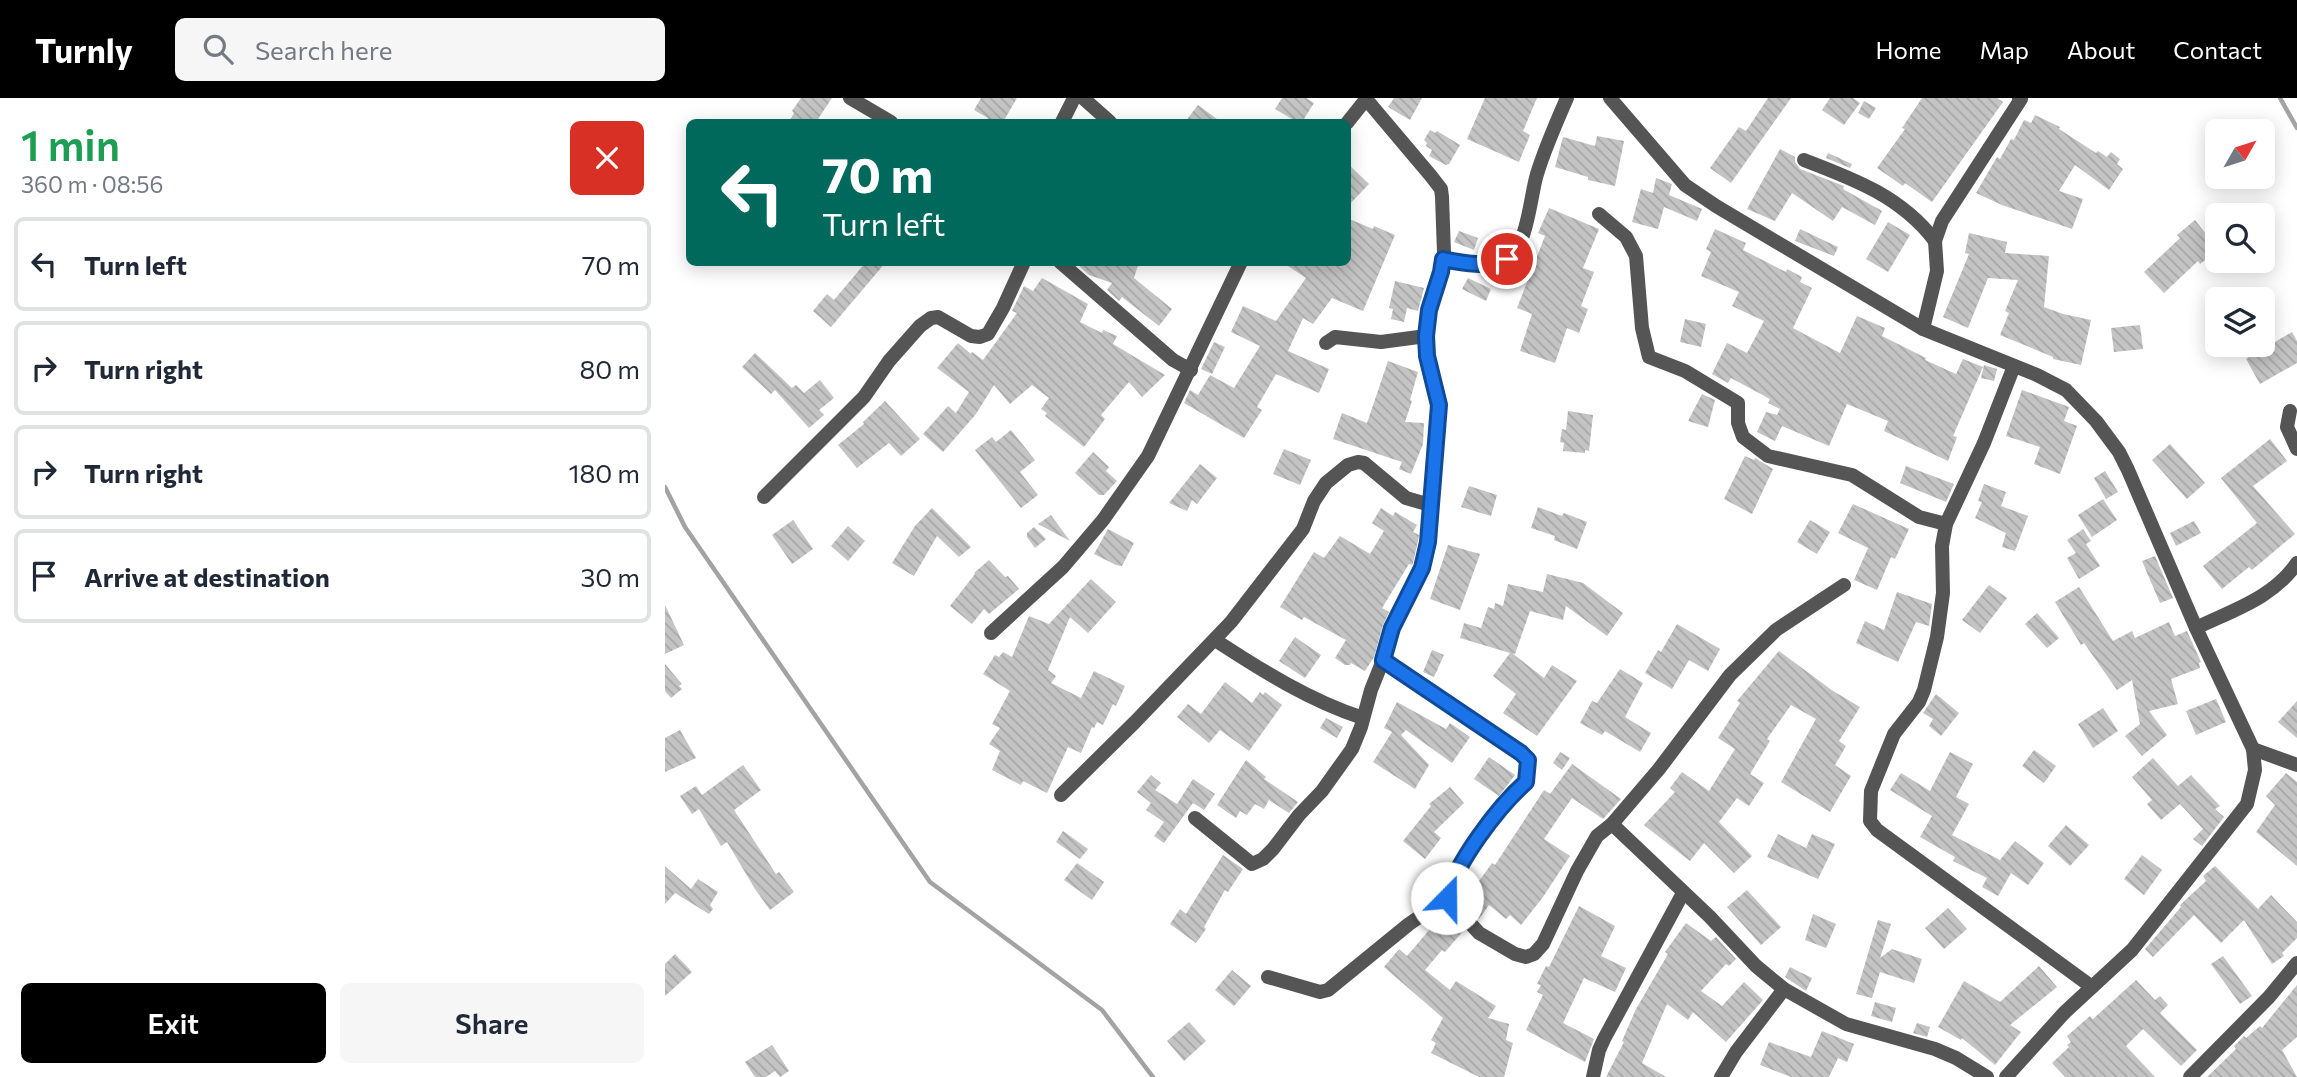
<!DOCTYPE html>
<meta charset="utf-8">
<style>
:root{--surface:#fff;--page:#f6f6f7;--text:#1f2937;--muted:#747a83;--line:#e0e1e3;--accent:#000}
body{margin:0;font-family:Commissioner,sans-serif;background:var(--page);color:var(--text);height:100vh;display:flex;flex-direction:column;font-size:26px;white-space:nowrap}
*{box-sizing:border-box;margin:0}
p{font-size:23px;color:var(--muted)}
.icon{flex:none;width:38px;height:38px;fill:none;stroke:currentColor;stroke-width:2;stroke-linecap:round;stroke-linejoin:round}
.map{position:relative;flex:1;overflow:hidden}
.details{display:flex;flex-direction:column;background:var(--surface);width:665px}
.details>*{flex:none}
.top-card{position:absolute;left:21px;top:21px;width:665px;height:147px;border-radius:10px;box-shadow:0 4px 18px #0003;background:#00695c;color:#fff;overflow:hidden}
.needle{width:46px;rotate:51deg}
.tools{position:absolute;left:1540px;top:21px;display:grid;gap:14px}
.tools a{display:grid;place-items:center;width:70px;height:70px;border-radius:10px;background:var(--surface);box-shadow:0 4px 18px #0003;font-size:35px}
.pin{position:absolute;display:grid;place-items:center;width:60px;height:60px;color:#fff;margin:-30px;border:4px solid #fff;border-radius:50%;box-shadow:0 2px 7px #0007}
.me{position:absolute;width:77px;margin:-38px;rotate:22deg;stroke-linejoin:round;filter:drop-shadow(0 0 5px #0008)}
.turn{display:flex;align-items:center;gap:24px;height:147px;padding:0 21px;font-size:32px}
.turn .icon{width:91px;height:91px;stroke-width:2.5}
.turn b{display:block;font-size:49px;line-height:60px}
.round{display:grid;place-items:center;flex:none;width:74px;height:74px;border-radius:10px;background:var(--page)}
.headline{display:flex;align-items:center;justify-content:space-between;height:119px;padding:0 21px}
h1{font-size:42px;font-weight:600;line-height:52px;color:#1e9e55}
.primary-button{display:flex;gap:14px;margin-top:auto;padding:14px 21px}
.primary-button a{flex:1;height:80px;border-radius:10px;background:var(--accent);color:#fff;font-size:28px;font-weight:600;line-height:80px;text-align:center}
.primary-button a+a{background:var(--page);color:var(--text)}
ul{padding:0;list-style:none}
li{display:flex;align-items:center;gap:21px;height:94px;margin:0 14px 10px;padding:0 7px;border:4px solid var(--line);border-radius:10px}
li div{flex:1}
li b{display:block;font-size:26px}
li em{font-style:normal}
header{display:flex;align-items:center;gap:42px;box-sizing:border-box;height:98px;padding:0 35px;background:var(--accent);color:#fff}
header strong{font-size:33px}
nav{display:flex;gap:38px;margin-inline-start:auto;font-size:24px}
.search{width:490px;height:63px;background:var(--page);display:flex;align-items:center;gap:18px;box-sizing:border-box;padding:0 24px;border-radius:10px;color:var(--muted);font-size:26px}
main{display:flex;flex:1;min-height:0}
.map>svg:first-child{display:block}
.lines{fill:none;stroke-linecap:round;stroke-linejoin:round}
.stream{stroke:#a3a3a3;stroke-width:4.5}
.building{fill:url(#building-back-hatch)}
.minor{stroke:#555;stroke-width:14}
.route-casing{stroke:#114b97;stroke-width:18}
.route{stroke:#1a73e8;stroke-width:12}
</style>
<header>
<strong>Turnly</strong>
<div class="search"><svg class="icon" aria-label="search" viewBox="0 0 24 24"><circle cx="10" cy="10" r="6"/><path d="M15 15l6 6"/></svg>Search here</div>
<nav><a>Home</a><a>Map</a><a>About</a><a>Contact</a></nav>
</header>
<main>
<section class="details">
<div class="headline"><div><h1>1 min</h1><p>360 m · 08:56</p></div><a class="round" style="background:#d93025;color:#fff"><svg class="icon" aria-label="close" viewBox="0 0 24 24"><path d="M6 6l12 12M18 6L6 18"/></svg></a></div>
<ul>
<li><svg class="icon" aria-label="left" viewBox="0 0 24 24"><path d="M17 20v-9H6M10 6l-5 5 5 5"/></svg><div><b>Turn left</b></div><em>70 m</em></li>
<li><svg class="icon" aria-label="right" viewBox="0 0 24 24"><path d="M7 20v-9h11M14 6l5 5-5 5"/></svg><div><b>Turn right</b></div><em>80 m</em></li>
<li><svg class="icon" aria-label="right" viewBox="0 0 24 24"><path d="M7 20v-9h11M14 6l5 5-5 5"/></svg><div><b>Turn right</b></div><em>180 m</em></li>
<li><svg class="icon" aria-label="arrive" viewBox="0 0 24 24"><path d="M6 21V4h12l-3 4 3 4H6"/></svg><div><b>Arrive at destination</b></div><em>30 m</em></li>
</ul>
<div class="primary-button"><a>Exit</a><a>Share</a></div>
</section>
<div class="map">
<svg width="1632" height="979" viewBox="0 0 1632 979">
<defs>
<pattern id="building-back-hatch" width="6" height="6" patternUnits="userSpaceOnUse" patternTransform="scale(1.75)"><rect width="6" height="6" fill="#c4c4c4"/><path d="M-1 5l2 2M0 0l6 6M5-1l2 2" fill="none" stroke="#a7a7a7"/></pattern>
</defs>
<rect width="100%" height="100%" fill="#fff"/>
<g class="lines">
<!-- stream -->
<g class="stream">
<path d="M1615 0 1632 30"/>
<path d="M0 389 20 429 265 784 437 912 488 979"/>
</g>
</g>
<!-- building -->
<g class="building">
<path d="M136 0H167L151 24H124L129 15 127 13Z"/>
<path d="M316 0H352L338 24H320L323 20 309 12Z"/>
<path d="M617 0H641L649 5 637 24H632L610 11Z"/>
<path d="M729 0H757L745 22 723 9Z"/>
<path d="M820 0H872L858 33 865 37 854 64 802 41Z"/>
<path d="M1103 0H1126L1066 85 1045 70 1074 29 1081 33Z"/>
<path d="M1165 0H1188L1195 5 1179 27 1157 12Z"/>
<path d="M1257 0H1332L1338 4 1267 104 1240 85 1238 88 1212 70 1240 31 1237 30Z"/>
<path d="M1199 3 1211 10 1204 21 1193 15Z"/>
<path d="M533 7 556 24H520Z"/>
<path d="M1370 17 1395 29 1394 31 1431 55 1433 53 1442 59 1446 54 1455 61 1452 66 1458 71 1444 92 1410 67 1394 93 1418 101 1407 131 1337 107 1311 95 1332 59 1335 61 1346 41 1349 42 1359 22 1366 25Z"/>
<path d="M765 32 770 35 772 33 795 47 784 66 781 67 764 58 767 52 761 48 762 45 759 42Z"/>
<path d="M932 38 959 43 950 88 923 82V79L890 69 898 39 930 48Z"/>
<path d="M1115 51 1130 59V64L1135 71 1179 88 1178 91 1217 113 1210 127 1177 109 1168 123 1127 95 1110 123 1082 111Z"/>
<path d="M1163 55 1187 66 1185 70 1161 60Z"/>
<path d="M682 65 704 86 682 109Z"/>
<path d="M991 80 1007 86 1004 97 1037 111 1032 123 999 109 993 131 967 124 976 91 988 95Z"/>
<path d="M884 110 934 131 918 170 929 174 916 208 923 211 914 235 902 230 890 265 855 253 867 216 852 210 880 138 873 135Z"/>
<path d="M682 120 708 131 709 128 730 137 698 213 667 200 648 226 638 220 623 253 664 271 654 295 611 276 592 309 597 312 579 340 519 305 525 292 533 297 545 277 569 290 595 248 566 234 578 208 611 223 641 180 617 164H682Z"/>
<path d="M1530 122 1552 150V153L1535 166 1533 163 1499 195 1479 174 1515 140 1512 137Z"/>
<path d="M1223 124 1245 137 1223 174 1201 161Z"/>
<path d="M1050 131 1081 145 1078 152 1121 174 1122 171 1137 179 1135 184 1147 190 1128 230 1175 255 1192 218 1220 230 1217 238 1261 260 1260 262 1291 276 1298 261 1318 269 1288 338 1292 339 1283 363 1219 333 1223 323 1182 306 1164 348 1117 328 1110 343 1092 334 1101 314 1112 317 1115 311 1103 305 1105 301 1066 280 1063 285 1047 276 1062 245 1082 255 1099 223 1067 208 1074 194 1036 178 1046 154 1041 151Z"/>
<path d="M1135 131 1173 149 1169 158 1130 143Z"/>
<path d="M794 133 813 140 809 152 789 144Z"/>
<path d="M1304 135 1342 144 1340 155 1384 158 1379 209 1398 216 1426 222 1416 267 1388 261V259L1335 237 1344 215 1340 213 1353 182 1323 180 1303 230 1278 219 1304 156 1300 155Z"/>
<path d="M201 164H221L166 229 148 213 162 196 169 202Z"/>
<path d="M410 164H474L469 180 507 211 494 228 457 199 454 203 442 192 447 185 424 177Z"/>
<path d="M377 180 423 206 415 224 437 235 438 232 452 238 448 246 500 277 477 299 464 284 436 317 440 321 419 349 380 318 382 315 376 311 384 300 367 287 345 306 329 287 311 316 278 354 258 336 283 308 291 315 304 294 272 270 293 245 306 256 307 254 318 262 352 215 347 213 359 188 368 193Z"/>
<path d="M803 180 826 191 821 203 797 191Z"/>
<path d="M730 183 759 190 753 213 742 210 739 224 726 221 728 211 724 210Z"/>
<path d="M1020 221 1041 226 1036 249 1015 244Z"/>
<path d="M1475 227 1478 251 1449 254 1446 230Z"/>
<path d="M1627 234 1632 243V265L1595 286 1581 261Z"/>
<path d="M549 244 560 249 547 276 536 271Z"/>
<path d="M90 255 127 290 131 287 139 295 155 282 169 300 154 312 159 317 144 330 110 292 106 296 77 269Z"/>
<path d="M723 263 753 274 745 302 747 303 740 324 759 325 758 346 746 376 734 371 737 364 668 341 677 315 702 325Z"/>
<path d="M1319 267 1332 271 1329 283 1316 280Z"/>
<path d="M1357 292 1404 309 1399 323 1412 328 1395 376 1369 366 1375 349 1341 338Z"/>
<path d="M1037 296 1050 302 1043 329 1023 323Z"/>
<path d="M220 303 255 341 236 358 224 345 192 370 173 347 199 326 198 324Z"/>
<path d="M903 313 928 317 924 353 920 352V355L898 353 899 345 895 344 897 331 901 332Z"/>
<path d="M346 332 370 362 355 374 373 397 356 410 310 352 327 339 331 344Z"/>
<path d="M1605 341 1622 363 1588 388 1630 436 1587 472 1584 469 1557 491 1538 468 1592 425 1556 380Z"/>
<path d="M1505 346 1540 385 1522 401 1487 362Z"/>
<path d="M619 351 646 362 635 387 608 376Z"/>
<path d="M428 354 444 369 441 373 452 383 439 397H434L410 375Z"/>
<path d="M1080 358 1089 362 1090 360 1108 371 1087 416 1059 401Z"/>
<path d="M535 366 552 380 532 406 527 402 522 413 504 405Z"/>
<path d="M1241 368 1289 386 1281 404 1235 385Z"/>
<path d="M1440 373 1453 394 1441 401 1429 380Z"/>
<path d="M1319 386 1341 394 1336 408 1363 418 1350 453 1337 449 1341 435 1310 420 1317 404 1313 403Z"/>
<path d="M804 388 832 397 826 418 796 409Z"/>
<path d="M1438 401 1452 422 1427 439 1413 417Z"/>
<path d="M1188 406 1244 431 1230 461 1226 459 1212 492 1189 482 1203 450 1173 435Z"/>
<path d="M873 409 897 418 899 415 922 424 912 451 889 442 890 438 866 430Z"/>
<path d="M267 410 306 449 294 459 272 438 249 478 227 465 250 428Z"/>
<path d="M716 410 728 418 730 414 752 427 748 434 754 437 753 443 748 465 747 467 744 466 717 510 724 514 718 527 709 559 700 573 686 565 685 567H680L670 560 681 542 639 519 637 522 615 509 649 454 659 460 675 438 705 456 719 433 707 425Z"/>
<path d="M386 417 405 443 373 426Z"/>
<path d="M128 422 148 451 127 466 107 437Z"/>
<path d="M1145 422 1165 434 1152 456 1132 444Z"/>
<path d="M1529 423 1536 435 1511 448 1505 435Z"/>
<path d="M183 428 200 443 183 463 166 448Z"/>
<path d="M369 429 381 441 370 450 362 439V435Z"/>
<path d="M443 431 469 445 457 468 451 467 429 456Z"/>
<path d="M1418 431 1426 443 1421 446 1435 468 1414 481 1402 460 1411 455 1402 442Z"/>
<path d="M783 447 815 456 795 512 765 501Z"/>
<path d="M1490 458 1508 500 1495 505 1477 463Z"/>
<path d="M324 462 340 479 343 478 354 491 324 516 319 511 307 526 285 508 310 476 309 475Z"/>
<path d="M882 476 918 485 958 515 942 538 901 508 898 522 865 513 850 556 847 555 879 580 887 567 912 583 872 638 838 615 851 596 828 578 845 555 795 540 799 525 816 530 823 509 829 511 830 505 838 508 843 486 878 494Z"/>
<path d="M426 481 451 504 423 535 405 519 383 572 391 578 386 585 416 600 429 573 460 588 451 608 448 606 438 627 432 624 429 630 427 629 416 655 403 649 382 695 358 683 356 687 327 672 335 653 324 646 335 630 327 626 345 593 318 576 330 557 334 559 338 554 347 559 364 518 384 526Z"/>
<path d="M1324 487 1342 500 1315 535 1297 522Z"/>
<path d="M1414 489 1448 543 1467 533 1470 540 1504 524 1510 538 1522 533 1536 564 1534 565 1535 570 1506 581 1513 606 1484 613 1502 637 1477 658 1460 638 1475 626 1467 582 1452 592 1419 545 1416 547 1390 504Z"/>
<path d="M1232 494 1267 506 1264 528 1251 524 1233 564 1191 545 1200 523 1219 532Z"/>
<path d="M0 507 19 547 0 556Z"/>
<path d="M1372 515 1394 540 1382 550 1360 526Z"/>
<path d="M1012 526 1055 551 1043 573 1024 562 1007 591 980 575 993 552 996 554Z"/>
<path d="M630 539 656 557 640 580 614 563Z"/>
<path d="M767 552 779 557 769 579 758 574Z"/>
<path d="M1114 553 1168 593 1195 609 1174 643 1181 648 1170 667 1186 678 1165 714 1116 684 1151 621 1126 607 1102 641 1105 643 1085 676 1099 685 1084 708 1072 700 1054 724 1087 758 1069 775 1039 745 1025 763 979 727 1010 694 1005 690 1017 674 1044 693 1070 651 1053 640 1075 605 1072 603Z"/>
<path d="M0 566 17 586 14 588 17 591 6 600 0 593Z"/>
<path d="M955 571 978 585 960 619 986 635 975 654 940 633 937 637 915 625 927 603 932 605Z"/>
<path d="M560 584 587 605 595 594 598 597 600 594 617 607 584 653 555 632 544 645 512 619 523 606 536 616Z"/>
<path d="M1271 596 1294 615 1276 638 1264 628 1268 621 1258 615Z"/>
<path d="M1551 601 1561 624 1531 637 1521 613Z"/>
<path d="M1632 603V640L1613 624Z"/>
<path d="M732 604 781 631 785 625 805 639 787 665 741 632 736 637 764 667 750 691 708 664 727 634 719 630Z"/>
<path d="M1438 610 1453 633 1428 650 1413 626Z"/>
<path d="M661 620 678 629 672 640 655 630Z"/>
<path d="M15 632 31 660 0 674V640Z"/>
<path d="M1369 652 1391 668 1379 685 1357 668Z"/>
<path d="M895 654 905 660 897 672 888 665Z"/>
<path d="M1285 654 1308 666 1291 699 1304 706 1287 737 1335 762 1350 743 1379 765 1363 787 1346 775 1333 798 1317 789 1322 780 1288 763 1290 759 1255 739 1267 718 1225 692 1236 675 1265 693Z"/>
<path d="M824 659 850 677 834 698 809 681Z"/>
<path d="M1488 660 1513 688 1526 677 1555 708 1550 711 1559 719 1537 748 1528 741 1538 731 1515 706 1496 722 1482 706 1487 702 1467 679Z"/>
<path d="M581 662 601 679 599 681 633 704 624 715 604 702 599 711 590 706 582 717 575 713 571 720 552 707Z"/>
<path d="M907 666 956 701 938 721 907 700 879 741 905 758 878 799 856 827 845 817 841 821 824 807 814 821 799 804 827 765 830 767 879 692 885 696Z"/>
<path d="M78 667 96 692 69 712 111 776 114 774 129 794 105 812 90 791 62 744 56 748 34 711 27 716 15 698 31 688 37 697Z"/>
<path d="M1621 675 1632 684V768L1591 734 1610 707 1601 698Z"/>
<path d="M486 677 496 685 490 692 512 706 528 681 550 696 539 712 528 705 499 745 489 738 499 724 481 712 486 705 472 694Z"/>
<path d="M785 689 799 705 769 734 776 740 760 761 738 743 766 708 764 706Z"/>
<path d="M1401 727 1424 747 1405 768 1383 748Z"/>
<path d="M398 733 423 751 415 761 391 744Z"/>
<path d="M1113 736 1141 750 1147 736 1170 746 1153 781 1102 759Z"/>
<path d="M558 757 578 771 563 794 560 792 539 829 541 831 531 845 505 826 515 811 521 816Z"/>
<path d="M1477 757 1497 772 1479 797 1459 781Z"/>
<path d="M412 765 439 784 427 802 399 782Z"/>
<path d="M0 768 26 791 33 781 53 794 45 807 48 811 44 816 10 795 0 806Z"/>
<path d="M1550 768 1593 811 1606 797 1632 824V840L1617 855 1619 858 1607 866 1579 822 1556 845 1529 817 1488 859 1480 851 1516 809 1515 807 1541 783 1538 778Z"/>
<path d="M1082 792 1116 829 1096 847 1062 809Z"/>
<path d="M914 808 950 828 936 858 961 870 950 894 919 880 898 925 929 941 920 964 861 932 878 897 872 894 876 887 872 886 881 868 884 869Z"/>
<path d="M1283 810 1302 831 1279 851 1260 830Z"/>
<path d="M1148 816 1171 826 1161 850 1140 842Z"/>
<path d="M776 818 785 825 788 820 799 832 780 854 777 852 760 872 785 892 791 883 831 908 823 920 844 926 841 942 848 945 839 979H814L766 955 771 945 766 942 778 920 719 869 734 851 742 858Z"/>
<path d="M1213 822 1226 826 1215 860 1227 851 1257 861 1249 885 1215 874 1207 900 1191 896Z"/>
<path d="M1021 825 1046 843 1051 839 1071 861 1064 868 1061 866 1036 893 1057 908 1079 884 1098 902 1061 944 1028 914 1023 922 1002 906 977 965 1001 979H941L959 944 957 943 971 911 1003 856 1000 854Z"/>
<path d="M10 856 27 874 0 898V866Z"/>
<path d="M1558 858 1587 898 1575 906 1546 866Z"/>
<path d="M1374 868 1392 889 1345 927 1356 934 1330 967 1297 940 1296 942 1273 929 1299 883 1335 904Z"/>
<path d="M1125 869 1147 880 1141 893 1120 879Z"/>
<path d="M567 872 586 888 569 908 550 892Z"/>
<path d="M1471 882 1490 902 1495 898 1503 907 1495 915 1532 952 1516 968 1478 931 1461 948 1490 979H1400L1387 965 1404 949 1402 947 1406 944 1402 938 1425 918 1428 921Z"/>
<path d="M1632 887V939L1617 952 1632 979H1542L1571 951 1569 948 1579 938 1581 940 1595 928 1597 930Z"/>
<path d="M1210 904 1231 910 1227 924 1206 918Z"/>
<path d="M524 924 541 943 519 963 502 943Z"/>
<path d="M1252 925 1265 929 1262 939 1248 935Z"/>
<path d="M1157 933 1189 946 1182 964 1173 960 1164 979H1126L1095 967 1104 944 1146 959Z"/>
<path d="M107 947 124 973 115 979 110 973 101 979H90L80 964Z"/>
</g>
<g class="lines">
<!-- minor -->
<g class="minor">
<path d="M185 0 226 24"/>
<path d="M418 0 445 24"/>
<path d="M945 0 1020 87 1051 108 1258 231 1372 277 1401 292 1431 323 1454 354 1463 372 1531 530 1588 651 1590 672 1582 706 1467 852 1399 915 1341 979"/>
<path d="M397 24 409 0"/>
<path d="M682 25 702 0"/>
<path d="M1139 62C1189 81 1237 99 1270 143"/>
<path d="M934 116 961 139 971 158 977 230 984 259 1020 273 1073 305V325L1078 339 1103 358 1187 377 1254 419 1281 426"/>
<path d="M778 161C797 165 823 173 842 161 863 148 865 99 872 76 880 50 891 25 902 0"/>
<path d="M395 164 508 262 526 272"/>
<path d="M1258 231 1272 173 1270 143 1277 123 1356 1 1354 0"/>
<path d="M661 245 670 239 716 244 761 238"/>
<path d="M1349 268 1319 345 1281 426 1277 448 1278 495 1272 539 1259 592 1254 604 1229 636 1206 693 1205 723 1212 732 1427 889"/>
<path d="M1625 313 1622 329 1632 351"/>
<path d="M99 399 199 299 224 263 255 228 266 220 273 219 306 238 315 239 323 236 338 210 359 164"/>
<path d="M1531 530C1568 512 1608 500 1632 465"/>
<path d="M326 535 398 469 438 422 483 358 576 164"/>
<path d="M550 542C596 572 645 603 698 620"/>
<path d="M1588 651 1632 667"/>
<path d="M396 697 470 624 566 524 638 431 649 403 661 385 683 367 693 364 699 365 741 400 765 407"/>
<path d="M530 720 587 766 598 761 608 751 634 717 657 693 687 651 696 629 706 592 718 562 727 530 757 470 763 444 765 407 773 335 774 307 762 258 761 238 764 212 776 174 779 155 777 99 776 91 766 78 701 1"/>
<path d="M947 726 1045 819 1091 868 1119 891 1181 926 1270 951 1291 960 1322 979"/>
<path d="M782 800 814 835 850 856 861 859 869 856 878 846 912 773 932 738 947 726 994 671 1065 577 1111 532 1179 487"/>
<path d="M603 879 655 894 663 892 744 826 782 800C784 793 785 785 788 779 804 749 836 707 861 684L863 662 856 655 718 562"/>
<path d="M928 979 934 952 939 941 1018 795"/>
<path d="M1056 979 1071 954 1119 891"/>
<path d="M1525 979 1604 899 1632 865"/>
</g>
</g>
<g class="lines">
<!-- route casing -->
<g class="route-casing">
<path id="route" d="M782 800C791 764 833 709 861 684L863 662 856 655 718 562 727 530 757 470 763 444 774 307 762 258 761 238 764 212 776 174 778 161C801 166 820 169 842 161"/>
</g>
<!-- route -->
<use href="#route" class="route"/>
</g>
</svg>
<div class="tools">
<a><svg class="needle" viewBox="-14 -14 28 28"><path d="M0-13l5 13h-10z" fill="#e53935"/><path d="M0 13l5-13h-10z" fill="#747a83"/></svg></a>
<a><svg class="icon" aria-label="search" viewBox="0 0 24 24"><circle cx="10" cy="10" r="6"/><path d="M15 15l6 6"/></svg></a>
<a><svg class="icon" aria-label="layers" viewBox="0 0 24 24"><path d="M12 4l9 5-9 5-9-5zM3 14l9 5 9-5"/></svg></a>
</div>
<div class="pin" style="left:842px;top:161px;background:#d93025"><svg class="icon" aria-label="arrive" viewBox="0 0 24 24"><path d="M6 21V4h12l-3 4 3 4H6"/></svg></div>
<svg class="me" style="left:782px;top:800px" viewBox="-20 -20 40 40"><circle r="19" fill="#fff"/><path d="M0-13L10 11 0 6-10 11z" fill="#1a73e8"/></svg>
<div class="top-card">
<div class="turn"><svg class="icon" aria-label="left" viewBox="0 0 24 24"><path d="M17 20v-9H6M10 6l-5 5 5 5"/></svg><div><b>70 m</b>Turn left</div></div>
</div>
</div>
</main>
